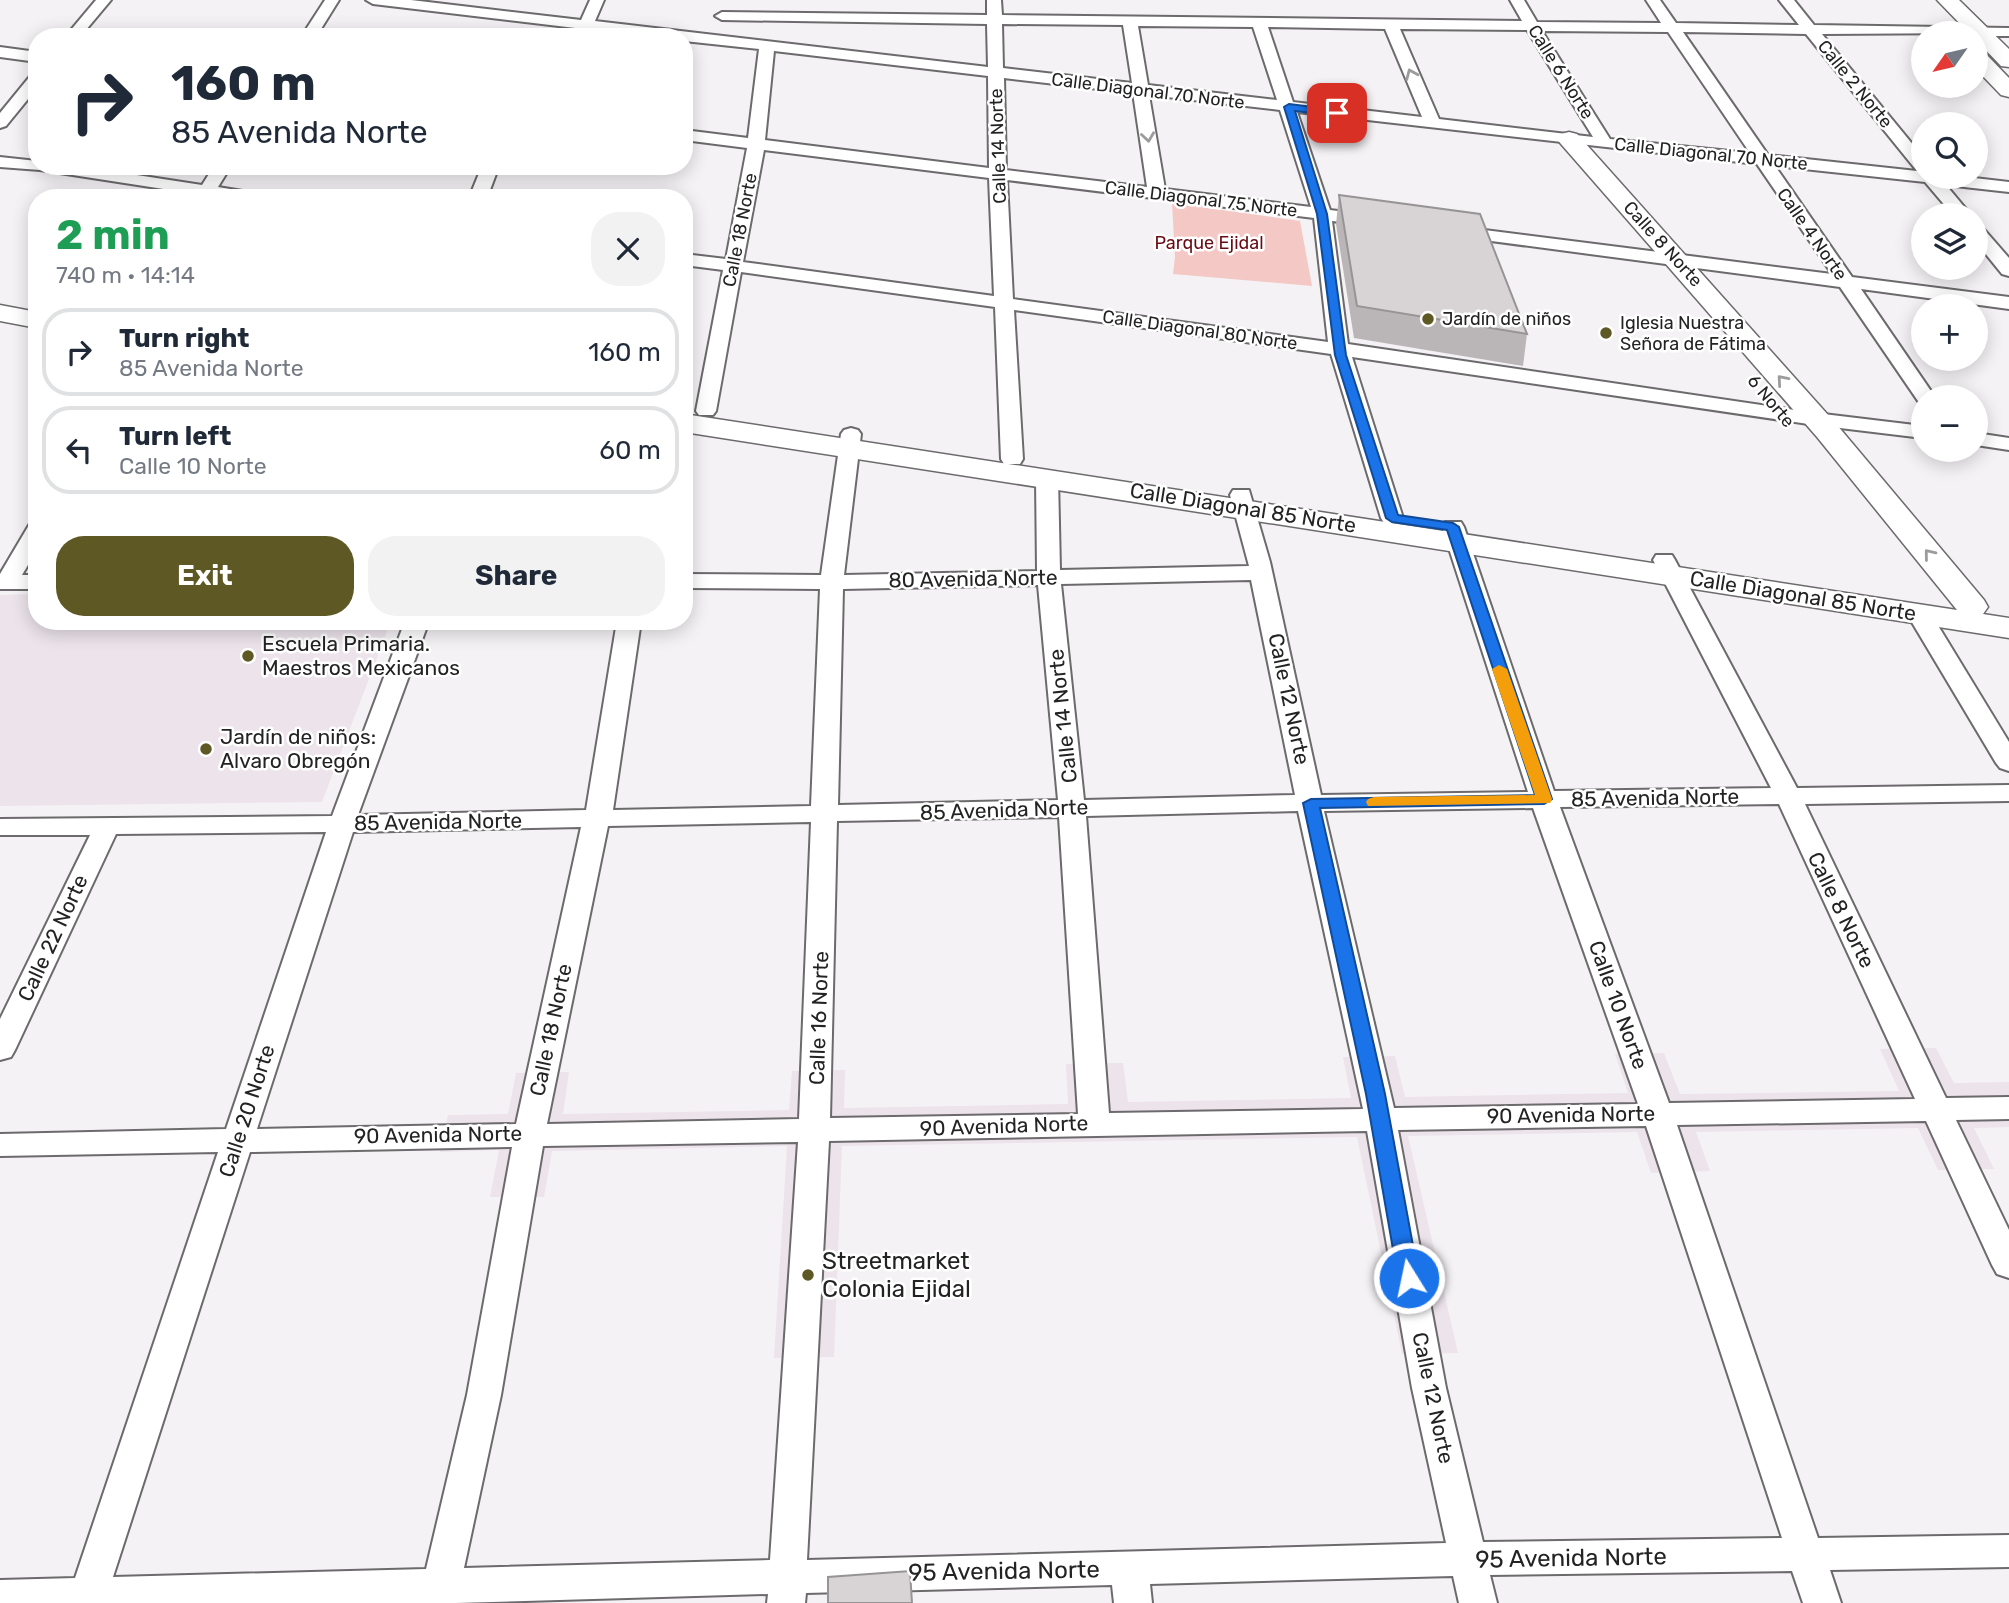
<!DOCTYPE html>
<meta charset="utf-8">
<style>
:root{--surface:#fff;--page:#f2f2f3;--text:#1f2937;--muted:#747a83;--line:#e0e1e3;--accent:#5e5824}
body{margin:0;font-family:Rubik,sans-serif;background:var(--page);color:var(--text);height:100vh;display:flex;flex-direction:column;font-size:26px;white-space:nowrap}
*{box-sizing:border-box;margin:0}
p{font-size:23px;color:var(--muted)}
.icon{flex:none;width:38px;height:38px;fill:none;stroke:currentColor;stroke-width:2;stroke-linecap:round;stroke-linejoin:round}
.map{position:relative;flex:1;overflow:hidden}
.sheet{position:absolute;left:28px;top:189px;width:665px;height:441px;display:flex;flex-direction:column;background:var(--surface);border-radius:28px;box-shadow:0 4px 18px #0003}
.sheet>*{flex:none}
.guide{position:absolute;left:28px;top:28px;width:665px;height:147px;border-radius:28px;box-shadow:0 4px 18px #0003;background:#fff;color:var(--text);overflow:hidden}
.needle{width:46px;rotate:236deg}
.buttons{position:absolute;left:1911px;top:21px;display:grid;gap:14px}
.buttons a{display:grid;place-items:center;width:77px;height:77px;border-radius:50%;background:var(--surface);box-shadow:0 4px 18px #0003;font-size:35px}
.pin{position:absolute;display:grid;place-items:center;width:60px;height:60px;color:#fff;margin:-30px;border-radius:14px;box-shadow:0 4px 10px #0006}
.me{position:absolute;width:77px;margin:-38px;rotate:350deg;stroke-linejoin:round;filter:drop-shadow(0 0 5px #0008)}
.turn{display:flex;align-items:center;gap:24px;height:147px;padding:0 28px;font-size:32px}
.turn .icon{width:91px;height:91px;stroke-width:2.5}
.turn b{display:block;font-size:49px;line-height:60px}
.round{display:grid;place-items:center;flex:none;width:74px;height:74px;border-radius:28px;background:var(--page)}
.summary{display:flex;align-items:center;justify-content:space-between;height:119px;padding:0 28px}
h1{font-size:42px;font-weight:700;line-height:52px;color:#1e9e55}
.button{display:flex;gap:14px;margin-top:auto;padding:14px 28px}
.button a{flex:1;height:80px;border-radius:28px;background:var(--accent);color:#fff;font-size:28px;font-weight:700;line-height:80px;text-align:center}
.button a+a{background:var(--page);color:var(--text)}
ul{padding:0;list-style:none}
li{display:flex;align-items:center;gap:21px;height:88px;margin:0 14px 10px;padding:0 14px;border:4px solid var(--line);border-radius:28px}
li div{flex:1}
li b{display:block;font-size:26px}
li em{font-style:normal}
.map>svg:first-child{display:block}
.built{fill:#ece3eb}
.green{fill:#f4c8c4}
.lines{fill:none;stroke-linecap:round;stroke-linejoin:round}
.street-casing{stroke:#6c6a6c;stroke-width:4}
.secondary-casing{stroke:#6c6a6c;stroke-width:3}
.street{fill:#fff;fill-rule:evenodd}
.secondary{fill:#fff;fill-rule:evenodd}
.wall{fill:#bab6b7}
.building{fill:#d8d4d5;stroke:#979495;stroke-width:2}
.oneway{stroke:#9c9c9c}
.route{fill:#1a73e8;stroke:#114b97;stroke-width:2}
.slow{fill:#f59e0b}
.poi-dot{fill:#5e5824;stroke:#fff;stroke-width:2.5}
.labels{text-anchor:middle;stroke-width:5;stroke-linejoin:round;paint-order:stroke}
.far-street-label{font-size:18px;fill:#242324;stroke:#fff}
.far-park-label{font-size:18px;fill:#690b14;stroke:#fff}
.far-poi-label{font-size:18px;fill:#242324;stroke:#fff;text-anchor:start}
.street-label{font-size:21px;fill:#242324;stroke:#fff}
.poi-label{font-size:21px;fill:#242324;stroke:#fff;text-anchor:start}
.near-poi-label{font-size:24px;fill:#242324;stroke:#fff;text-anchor:start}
.near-street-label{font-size:24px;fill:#242324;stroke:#fff}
</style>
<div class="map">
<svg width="2009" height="1603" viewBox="0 0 2009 1603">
<rect width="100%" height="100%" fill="#f5f2f5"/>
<!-- built -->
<g class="built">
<path d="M37 594V621H391L322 802 0 806V595Z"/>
<path d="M1936 1048 1954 1083 2009 1082V1127L1974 1128 1994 1169 1938 1170 1918 1128 1696 1132 1710 1171 1651 1173 1637 1132 1408 1136 1458 1353 1402 1354 1357 1137 842 1146 834 1357 774 1358 787 1146 552 1151 544 1197H490L499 1150 440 1152 448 1115 508 1114 516 1073 569 1072 563 1114 789 1110 792 1071 845 1070 844 1108 1068 1104 1066 1064 1123 1063 1128 1102 1351 1098 1343 1057 1395 1056 1405 1097 1628 1093 1615 1054 1664 1053 1680 1094 1899 1091 1880 1049Z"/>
</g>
<!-- green -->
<path class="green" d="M1172 203 1300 221 1312 286 1173 274 1175 257Z"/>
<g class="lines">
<!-- street casing -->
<g class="street-casing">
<g id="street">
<path d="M96 0H111L80 37H65Z"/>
<path d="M325 0H339L316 37H301Z"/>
<path d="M366 0H411L581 20 590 0H604L595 21 988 67 987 24 722 20 715 16 722 12 987 15V0H1001L1002 15 1522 21 1510 0H1524L1537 22 1661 23 1646 0H1660L1676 23 1799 25 1779 0H1794L1814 25 2009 28V36H1976V33L1822 34 1923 157V177H1966L2009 182V192L1946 185 1971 215H1953L1925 182 1775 166 1852 277 2009 297V309L1861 289 1935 397H1923V403L1918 401 1840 287 1453 236 1444 231 1453 226 1832 274 1757 164 1297 112 1330 210 1370 215 1379 220 1370 225 1332 221 1348 344 1815 413 1923 426V438L1815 425 1352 357 1403 518 1400 523H1384L1381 518 1331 354 1014 310 1023 459 1020 464H1004L1001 459 995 307 741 272 716 411 713 415H699L696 411 723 270 684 265V254L726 259 747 148 684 140V130L748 138 759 49 684 41V37H651L373 4ZM1002 24 1123 25 1132 83 1003 68ZM1138 26 1253 27 1277 100 1148 85ZM1268 27 1385 29 1422 117 1293 102ZM1400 29 1527 30 1593 137 1439 119ZM1542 31 1668 32 1750 153 1610 139ZM1683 32 1806 34 1917 171 1768 155ZM774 51 988 76 989 168 765 140ZM1004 78 1133 93 1147 187 1006 170ZM1149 95 1280 110 1311 207 1165 189ZM764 150 989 178 994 296 743 262ZM1007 180 1314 218 1328 342 1013 299Z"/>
<path d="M0 47 37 52V62L0 57Z"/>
<path d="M37 73V88L6 126 0 128V113L31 75Z"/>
<path d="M0 157 37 161V166H78L202 185 214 166H231L218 187 255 193 264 198H193L196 194 40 170 0 167Z"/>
<path d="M482 166H499L487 198H469Z"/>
<path d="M1976 226 1982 227 2009 258V276L2002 274 1976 242Z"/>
<path d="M851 428 858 430 861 434 844 575 1037 571 1036 477 1039 472H1055L1058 477 1060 570 1249 566 1230 495 1233 490H1249L1270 562 1321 795 1528 792 1442 527 1445 522H1461L1464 527 1554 791 1771 788 1653 560 1656 555H1672L1675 560 1797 788 2009 785V801L1805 804 1946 1098 2009 1097V1119L1956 1120 2009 1230V1278L1997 1274 1992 1265 1926 1121 1677 1125 1818 1538 2009 1535V1567L1830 1570 1841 1603H1803L1792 1571 1490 1575 1497 1603H1459L1453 1576 1150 1584 1152 1603H1114L1112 1585 806 1593 805 1603H767L768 1594 456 1603H0V1580L75 1578 218 1152 0 1156V1134L226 1129 326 832 116 834 15 1050 11 1057 0 1060V1019L90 835H0V819L332 816 405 621H429L358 815 586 810 617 621H641L613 810 811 806 820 589 684 588V574L821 575 841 434 844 430ZM1251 580 1295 795 1084 800 1061 584ZM1038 585 1058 800 838 805 843 589ZM1779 804 1915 1099 1669 1103 1560 807ZM1533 808 1638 1104 1394 1108 1324 811ZM1298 811 1363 1109 1109 1113 1086 816ZM1059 817 1078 1114 830 1118 837 821ZM811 822 799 1119 547 1124 608 826ZM581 827 516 1124 257 1129 353 832ZM1646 1126 1782 1538 1483 1542 1446 1388 1398 1130ZM1367 1131 1412 1388 1446 1543 807 1560 829 1141ZM798 1142 770 1560 464 1568 501 1395 543 1146ZM512 1147 467 1395 426 1569 113 1577 250 1152Z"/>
<path d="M1976 433 2009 438V450L1976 445Z"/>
<path d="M37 523V550L22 575H37V589H0V574L29 525Z"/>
<path d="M1919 607 1927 609 1931 614 2009 742V771L2000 768 1996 763 1907 614 1911 609Z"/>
</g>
</g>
<!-- secondary casing -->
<g class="secondary-casing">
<g id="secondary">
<path d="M1937 0H1959L2009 49V67L2001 66 1976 40V33H1969Z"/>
<path d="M1976 51 1984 52 2009 78V97L2001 95 1976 69Z"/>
<path d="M1569 132 1577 134 1837 425 1984 600 1988 607 1983 614 2009 618V638L684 432V414L1957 610 1817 437 1561 144 1557 139 1561 134Z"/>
<path d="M0 305 37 312V328L0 321Z"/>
</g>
</g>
<!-- street -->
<use href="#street" class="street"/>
<!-- secondary -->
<use href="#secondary" class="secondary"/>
</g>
<!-- wall -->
<path class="wall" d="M1339 195 1527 334 1523 366 1354 338 1336 224Z"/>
<!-- building -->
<g class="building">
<path d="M1339 195 1480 214 1527 334 1357 306Z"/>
<path d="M910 1571 912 1603H828V1577Z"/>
</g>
<!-- one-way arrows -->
<defs><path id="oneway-chevron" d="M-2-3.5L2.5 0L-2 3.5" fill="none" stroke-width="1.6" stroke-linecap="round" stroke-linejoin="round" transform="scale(1.75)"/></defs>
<g class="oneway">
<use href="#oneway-chevron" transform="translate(1411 74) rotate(-113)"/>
<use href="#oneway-chevron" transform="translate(1148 137) rotate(82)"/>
<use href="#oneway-chevron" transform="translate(1782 380) rotate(-131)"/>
<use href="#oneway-chevron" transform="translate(1929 554) rotate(-129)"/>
</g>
<!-- route -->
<path class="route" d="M1289 104 1337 110 1342 113 1337 116 1295 111 1327 214 1346 355 1398 515 1453 523 1459 527 1552 799 1544 804 1320 808 1385 1094 1419 1278 1416 1284 1409 1286 1401 1284 1398 1278 1366 1094 1303 803 1311 799 1535 795 1447 530 1392 522 1386 518 1335 355 1317 214 1284 107Z"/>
<!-- slow -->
<path class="slow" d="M1499 665 1507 669 1552 799 1550 803 1368 806 1366 802 1368 799 1374 797 1535 795 1492 669Z"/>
<!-- markers -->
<g class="poi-dot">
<circle cx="1428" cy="319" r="7"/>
<circle cx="1606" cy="333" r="7"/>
<circle cx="248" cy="656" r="7"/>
<circle cx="206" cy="749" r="7"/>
<circle cx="808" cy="1275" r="7"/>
</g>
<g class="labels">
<!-- far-street labels -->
<g class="far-street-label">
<text transform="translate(1561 72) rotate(58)" y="6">Calle 6 Norte</text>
<text transform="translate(1855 84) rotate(51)" y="6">Calle 2 Norte</text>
<text transform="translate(1148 91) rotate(7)" y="6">Calle Diagonal 70 Norte</text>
<text transform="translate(998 146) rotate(-92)" y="6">Calle 14 Norte</text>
<text transform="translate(1711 154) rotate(6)" y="6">Calle Diagonal 70 Norte</text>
<text transform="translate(1201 199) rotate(7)" y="6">Calle Diagonal 75 Norte</text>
<text transform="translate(740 230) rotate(-79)" y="6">Calle 18 Norte</text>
<text transform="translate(1812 234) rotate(55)" y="6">Calle 4 Norte</text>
<text transform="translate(1663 244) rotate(48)" y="6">Calle 8 Norte</text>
<text transform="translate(1200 330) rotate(8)" y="6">Calle Diagonal 80 Norte</text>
<text transform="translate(1771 401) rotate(50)" y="6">6 Norte</text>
</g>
<!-- far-park labels -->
<g class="far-park-label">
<text x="1209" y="249">Parque Ejidal</text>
</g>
<!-- far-poi labels -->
<g class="far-poi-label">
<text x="1442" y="325">Jardín de niños</text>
<text x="1620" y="329">Iglesia Nuestra<tspan x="1620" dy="21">Señora de Fátima</tspan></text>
</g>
<!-- street labels -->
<g class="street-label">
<text transform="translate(1243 508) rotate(9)" y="7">Calle Diagonal 85 Norte</text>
<text transform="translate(973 579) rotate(-1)" y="7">80 Avenida Norte</text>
<text transform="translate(1803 596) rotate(9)" y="7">Calle Diagonal 85 Norte</text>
<text transform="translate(1289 699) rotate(78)" y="7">Calle 12 Norte</text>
<text transform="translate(1063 716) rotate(-96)" y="7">Calle 14 Norte</text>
<text transform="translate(1655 798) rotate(-1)" y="7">85 Avenida Norte</text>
<text transform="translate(1004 810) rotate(-2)" y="7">85 Avenida Norte</text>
<text transform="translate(438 822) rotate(-1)" y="7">85 Avenida Norte</text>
<text transform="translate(1841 910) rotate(64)" y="7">Calle 8 Norte</text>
<text transform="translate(53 938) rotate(-65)" y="7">Calle 22 Norte</text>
<text transform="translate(1618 1005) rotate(70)" y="7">Calle 10 Norte</text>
<text transform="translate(819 1018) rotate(-88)" y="7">Calle 16 Norte</text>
<text transform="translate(551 1030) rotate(-78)" y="7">Calle 18 Norte</text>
<text transform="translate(247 1111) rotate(-72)" y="7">Calle 20 Norte</text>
<text transform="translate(1571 1115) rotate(-1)" y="7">90 Avenida Norte</text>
<text transform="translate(1004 1126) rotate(-2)" y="7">90 Avenida Norte</text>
<text transform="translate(438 1135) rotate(-1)" y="7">90 Avenida Norte</text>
<text transform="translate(1433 1398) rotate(78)" y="7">Calle 12 Norte</text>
</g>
<!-- poi labels -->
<g class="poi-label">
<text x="262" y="651">Escuela Primaria.<tspan x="262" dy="24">Maestros Mexicanos</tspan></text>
<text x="220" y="744">Jardín de niños:<tspan x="220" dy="24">Alvaro Obregón</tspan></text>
</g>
<!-- near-poi labels -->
<g class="near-poi-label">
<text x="822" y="1269">Streetmarket<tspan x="822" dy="28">Colonia Ejidal</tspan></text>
</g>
<!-- near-street labels -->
<g class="near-street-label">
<text transform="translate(1571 1558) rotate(-1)" y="8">95 Avenida Norte</text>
<text transform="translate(1004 1571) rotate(-1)" y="8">95 Avenida Norte</text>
</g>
</g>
</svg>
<div class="buttons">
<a><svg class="needle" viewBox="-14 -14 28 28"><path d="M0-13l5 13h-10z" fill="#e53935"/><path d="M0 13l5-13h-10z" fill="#747a83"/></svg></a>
<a><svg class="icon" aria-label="search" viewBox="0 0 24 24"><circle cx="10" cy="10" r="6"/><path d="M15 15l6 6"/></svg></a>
<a><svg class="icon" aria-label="layers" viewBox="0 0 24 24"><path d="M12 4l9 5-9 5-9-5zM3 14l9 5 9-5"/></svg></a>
<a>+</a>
<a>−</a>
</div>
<div class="pin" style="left:1337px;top:113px;background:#d93025"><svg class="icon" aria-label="arrive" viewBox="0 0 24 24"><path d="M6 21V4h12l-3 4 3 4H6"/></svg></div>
<svg class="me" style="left:1409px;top:1278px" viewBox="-20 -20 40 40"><circle r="17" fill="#1a73e8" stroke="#fff" stroke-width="3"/><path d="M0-11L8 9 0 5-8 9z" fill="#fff"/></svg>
<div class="guide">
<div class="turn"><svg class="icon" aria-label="right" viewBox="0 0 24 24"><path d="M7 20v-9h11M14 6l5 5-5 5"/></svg><div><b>160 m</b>85 Avenida Norte</div></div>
</div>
<section class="sheet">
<div class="summary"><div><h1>2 min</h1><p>740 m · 14:14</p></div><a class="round"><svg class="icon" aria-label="close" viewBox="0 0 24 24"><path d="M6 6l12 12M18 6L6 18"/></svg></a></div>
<ul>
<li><svg class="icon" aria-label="right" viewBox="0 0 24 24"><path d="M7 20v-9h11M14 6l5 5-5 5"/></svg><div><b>Turn right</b><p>85 Avenida Norte</p></div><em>160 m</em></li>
<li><svg class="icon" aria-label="left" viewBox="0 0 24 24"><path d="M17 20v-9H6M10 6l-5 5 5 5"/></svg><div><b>Turn left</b><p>Calle 10 Norte</p></div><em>60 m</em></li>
</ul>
<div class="button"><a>Exit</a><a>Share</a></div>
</section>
</div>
